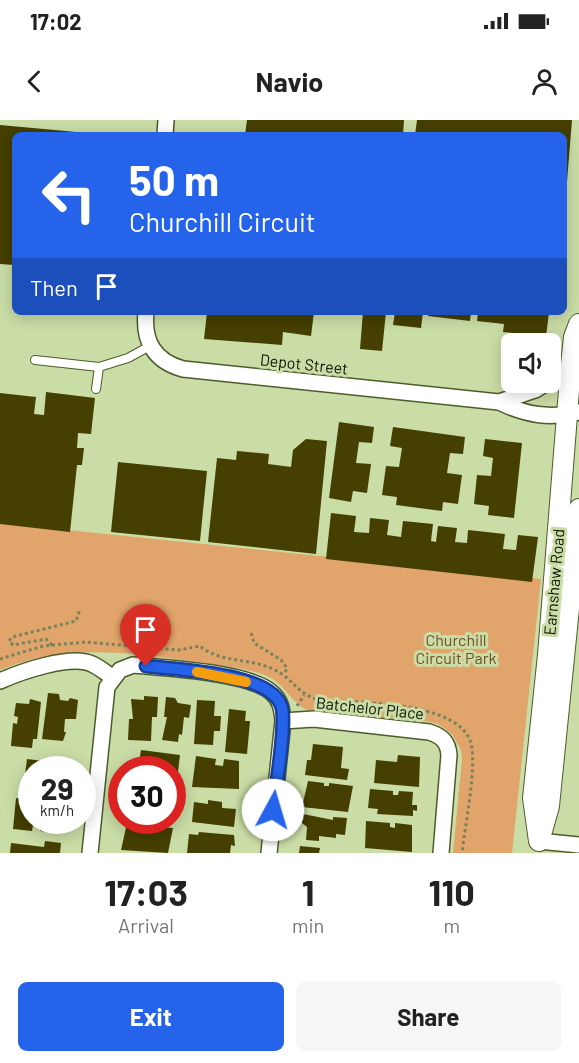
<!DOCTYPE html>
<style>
:root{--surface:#fff;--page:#f6f6f6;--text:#222;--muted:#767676;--accent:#2563eb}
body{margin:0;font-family:Barlow,sans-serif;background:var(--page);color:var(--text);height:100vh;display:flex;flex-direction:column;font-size:22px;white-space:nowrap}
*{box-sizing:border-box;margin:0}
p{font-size:20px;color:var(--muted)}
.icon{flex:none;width:33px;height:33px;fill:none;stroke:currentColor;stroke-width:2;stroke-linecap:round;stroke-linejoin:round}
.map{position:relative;height:733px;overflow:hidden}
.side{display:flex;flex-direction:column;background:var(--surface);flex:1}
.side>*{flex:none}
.guide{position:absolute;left:12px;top:12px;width:555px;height:183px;border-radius:9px;box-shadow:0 3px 15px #0003;background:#2563eb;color:#fff;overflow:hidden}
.tools{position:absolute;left:501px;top:213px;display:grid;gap:12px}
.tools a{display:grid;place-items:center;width:60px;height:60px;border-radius:9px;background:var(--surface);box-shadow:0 3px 15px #0003;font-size:30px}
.speed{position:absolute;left:18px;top:636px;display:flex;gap:12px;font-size:30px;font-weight:700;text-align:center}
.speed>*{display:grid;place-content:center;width:78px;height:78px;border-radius:50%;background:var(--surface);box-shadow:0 3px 15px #0003;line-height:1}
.speed small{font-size:15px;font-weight:400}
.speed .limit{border:9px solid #d22;background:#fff;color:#111}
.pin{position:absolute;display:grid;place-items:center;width:51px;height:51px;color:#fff;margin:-62px -26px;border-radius:50% 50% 50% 0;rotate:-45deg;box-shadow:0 0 6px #0007}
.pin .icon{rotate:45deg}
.me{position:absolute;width:66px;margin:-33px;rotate:6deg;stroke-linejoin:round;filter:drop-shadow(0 0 4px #0008)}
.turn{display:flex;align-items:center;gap:21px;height:126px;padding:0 18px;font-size:27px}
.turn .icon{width:78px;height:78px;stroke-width:2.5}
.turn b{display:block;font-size:42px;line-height:51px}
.then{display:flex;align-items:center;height:57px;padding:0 18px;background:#0003;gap:12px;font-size:22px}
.eta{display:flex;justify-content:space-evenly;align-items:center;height:102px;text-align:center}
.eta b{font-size:36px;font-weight:700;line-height:42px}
.action{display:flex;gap:12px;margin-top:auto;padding:12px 18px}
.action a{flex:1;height:69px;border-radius:9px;background:var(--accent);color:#fff;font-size:24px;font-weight:700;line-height:69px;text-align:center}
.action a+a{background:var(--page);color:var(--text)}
.status{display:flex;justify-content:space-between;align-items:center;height:42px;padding:0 30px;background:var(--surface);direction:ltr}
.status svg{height:16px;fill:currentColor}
header{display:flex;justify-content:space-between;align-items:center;height:78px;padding:0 18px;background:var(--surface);font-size:27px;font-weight:700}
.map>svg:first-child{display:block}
.green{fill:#e1a46a}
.building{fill:#453f01}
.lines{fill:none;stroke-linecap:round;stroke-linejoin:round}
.service-casing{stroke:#4d5c2a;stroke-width:10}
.minor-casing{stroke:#4d5c2a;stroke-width:18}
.tertiary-casing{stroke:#4d5c2a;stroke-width:22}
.path{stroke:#76845d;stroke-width:3;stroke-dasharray:3 3;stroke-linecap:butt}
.service{stroke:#fff;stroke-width:8}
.minor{stroke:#fff;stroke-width:15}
.tertiary{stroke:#fff;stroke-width:20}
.route-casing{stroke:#184099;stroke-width:15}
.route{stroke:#2563eb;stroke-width:10}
.slow{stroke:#f59e0b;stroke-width:10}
.labels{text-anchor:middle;stroke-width:6;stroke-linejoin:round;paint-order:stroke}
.street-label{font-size:16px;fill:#0d1302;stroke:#cadda6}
.park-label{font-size:16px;fill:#744d28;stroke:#cadda6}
</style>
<div class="status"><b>17:02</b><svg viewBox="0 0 49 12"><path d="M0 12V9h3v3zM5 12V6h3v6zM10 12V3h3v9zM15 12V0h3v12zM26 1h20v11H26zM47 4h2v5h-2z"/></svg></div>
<header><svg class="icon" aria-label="back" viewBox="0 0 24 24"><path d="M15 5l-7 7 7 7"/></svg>Navio<svg class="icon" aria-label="person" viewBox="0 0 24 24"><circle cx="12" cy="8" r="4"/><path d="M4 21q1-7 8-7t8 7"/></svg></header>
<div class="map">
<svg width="579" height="733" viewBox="0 0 579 733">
<rect width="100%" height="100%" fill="#cadda6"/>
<!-- green -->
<path class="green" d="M0 403 541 459 512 733H453L462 638 461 630 452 614 438 604 424 601 309 591C291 583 283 562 267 556 248 548 224 546 204 543 135 533 66 522 0 550Z"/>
<!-- building -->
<g class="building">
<path d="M247 0H404L403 15H245Z"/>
<path d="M417 0H572L566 74 564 15H415Z"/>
<path d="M0 5 87 13 15 15V145L0 144Z"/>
<path d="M207 192H314L311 216 283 212 282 225 204 219Z"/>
<path d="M363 192H386L382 231 360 229Z"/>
<path d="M395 192H423L421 208 393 205Z"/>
<path d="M428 192H471L470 201 428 196Z"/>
<path d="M478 192H549L546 217 503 212 504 204 477 201Z"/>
<path d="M46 272 95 278 91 314 78 313 77 328H84L82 345H77L70 412 0 404V273L36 277 34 294 44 295Z"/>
<path d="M339 302 374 307 372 323 359 322 356 343 371 344 367 373 353 371 351 382 329 378Z"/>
<path d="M393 307 465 317 463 334 450 333 447 353 462 355 458 384 443 382 442 391 396 385 397 377 382 375 386 346 399 347 402 328 390 326Z"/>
<path d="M306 319 327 321 316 434 208 422 217 338 236 340 237 331 269 334 268 344 291 347 293 330Z"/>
<path d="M485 319 522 323 514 398 488 395 489 386 474 384 477 355 491 356 493 338 483 336Z"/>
<path d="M118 342 207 351 200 421 111 412Z"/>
<path d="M331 393 356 396 354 412 369 413 370 398 389 400 387 415 401 417 403 401 433 404 431 421 436 422 438 406 457 408 455 422 467 423 468 410 505 414 503 429 516 430 518 415 538 417 532 462 326 439Z"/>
<path d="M48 573 59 574 60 580 68 581 70 578 78 580 76 599H65L64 612H66L63 621 42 619Z"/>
<path d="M144 576 158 577 157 597H152L151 621 128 620 129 599H133L131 579 144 580Z"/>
<path d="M166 577 175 578 178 583 191 585 189 598 184 597 182 615 179 614 178 622 162 620 167 597H164Z"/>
<path d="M30 579 41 582 37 619H33L32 628 11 626 13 603 17 604 18 597 14 596 16 583 29 584Z"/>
<path d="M197 580 215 581 214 596H221L220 611H214L213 625 194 624Z"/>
<path d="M229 589 246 591 245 601H250L247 634 225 632Z"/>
<path d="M313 624 343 627 341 648 349 649 347 660 305 655 307 640H311Z"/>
<path d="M141 630 180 635 178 652 172 650H131L132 642 139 643Z"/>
<path d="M398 635 420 637 419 667 374 663 376 640 397 642Z"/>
<path d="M196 636 216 639 215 645 223 646 224 639 239 641V669L192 667Z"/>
<path d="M52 638 69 640 68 650H32V671L23 670 27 639 52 642Z"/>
<path d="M308 661 324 663V666H329V663L353 666 348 692 302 687Z"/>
<path d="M370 669 393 671V675H398L399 671 413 672 412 685H417V691L413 690V696L377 694 378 689 368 688Z"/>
<path d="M16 678 32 680V700H57L56 713 40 711 41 706 33 705 32 711 13 709Z"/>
<path d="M172 679 177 680 174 701H172Z"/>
<path d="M208 680 222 682V688L236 689 234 707 192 702 194 682 208 684Z"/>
<path d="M303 694 333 700V697L347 698 345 715 336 714V718L319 716V721L306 720 307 707 302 703Z"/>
<path d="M366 701 390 703V707L395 708V703L412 705V732L365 728Z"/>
<path d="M127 703 144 705 143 710H149V706L173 708 168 733 121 730Z"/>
<path d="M199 712 234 715 235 726 231 725 230 733H187L189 714 198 715Z"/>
<path d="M45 721 61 723 60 733H10L11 723 44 727Z"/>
<path d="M300 726 320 728 319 733H299Z"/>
</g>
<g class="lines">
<!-- service casing -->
<g class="service-casing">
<g id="service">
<path d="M35 240 99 247 128 238 150 226"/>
<path d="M96 269 99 247"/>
</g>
</g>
<!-- minor casing -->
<g class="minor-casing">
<g id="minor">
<path d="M165 15 166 0"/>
<path d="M146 192C143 221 154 241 183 249L499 282C526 295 549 299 579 292"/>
<path d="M499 282 535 270 548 262"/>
<path d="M0 561C20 552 71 534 92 544 99 547 106 553 112 557"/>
<path d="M283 601 314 599 429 612C442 616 448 622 449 635L441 733"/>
<path d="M539 721 579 725"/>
<path d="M90 733 107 567 120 550 133 545C165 548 248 552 271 572 281 580 282 590 283 601L269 733"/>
</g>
</g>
<!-- tertiary casing -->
<g class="tertiary-casing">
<g id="tertiary">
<path d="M542 711 549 686 579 389"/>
<path d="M539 721 533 678 548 535 571 245 574 217 579 204"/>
</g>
</g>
<!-- path -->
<g class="path">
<path d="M251 513 254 523 281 540 287 548 284 555"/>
<path d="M52 525 46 519 13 525 9 521 12 517 76 501 80 489"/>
<path d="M0 539 43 526 86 522 178 530 200 526C220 543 250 538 273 549 293 558 297 574 319 580 357 583 458 580 471 623 477 647 465 706 462 733"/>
<path d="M297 586 304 575"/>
</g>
<!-- service -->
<use href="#service" class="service"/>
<!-- minor -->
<use href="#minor" class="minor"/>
<!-- tertiary -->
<use href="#tertiary" class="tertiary"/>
</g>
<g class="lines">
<!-- route casing -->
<g class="route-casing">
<path id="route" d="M146 546C176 550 273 552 282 588 286 607 276 667 273 690"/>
</g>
<!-- route -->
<use href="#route" class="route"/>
<!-- slow -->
<path class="slow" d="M197 552 246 562"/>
</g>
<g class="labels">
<!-- street labels -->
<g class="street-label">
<text transform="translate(304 244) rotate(6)" y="6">Depot Street</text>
<text transform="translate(554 462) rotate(-85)" y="6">Earnshaw Road</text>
<text transform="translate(370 588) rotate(6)" y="6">Batchelor Place</text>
</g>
<!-- park labels -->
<g class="park-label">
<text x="456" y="526">Churchill<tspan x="456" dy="18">Circuit Park</tspan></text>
</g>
</g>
</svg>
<div class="tools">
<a><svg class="icon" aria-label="sound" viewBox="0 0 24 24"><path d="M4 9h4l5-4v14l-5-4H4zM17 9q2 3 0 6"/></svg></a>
</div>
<div class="speed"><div>29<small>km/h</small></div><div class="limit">30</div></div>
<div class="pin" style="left:146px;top:546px;background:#d93025"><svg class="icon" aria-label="arrive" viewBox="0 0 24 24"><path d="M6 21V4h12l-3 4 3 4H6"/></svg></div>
<svg class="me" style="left:273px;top:690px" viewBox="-20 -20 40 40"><circle r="19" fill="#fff"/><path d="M0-13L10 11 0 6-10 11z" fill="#2563eb"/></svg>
<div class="guide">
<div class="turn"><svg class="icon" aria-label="left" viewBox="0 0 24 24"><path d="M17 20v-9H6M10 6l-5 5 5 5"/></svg><div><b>50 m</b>Churchill Circuit</div></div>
<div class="then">Then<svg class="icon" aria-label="arrive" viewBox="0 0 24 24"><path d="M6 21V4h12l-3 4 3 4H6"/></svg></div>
</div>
</div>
<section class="side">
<div class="eta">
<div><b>17:03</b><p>Arrival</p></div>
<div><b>1</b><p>min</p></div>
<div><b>110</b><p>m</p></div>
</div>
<div class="action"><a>Exit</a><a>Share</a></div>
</section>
